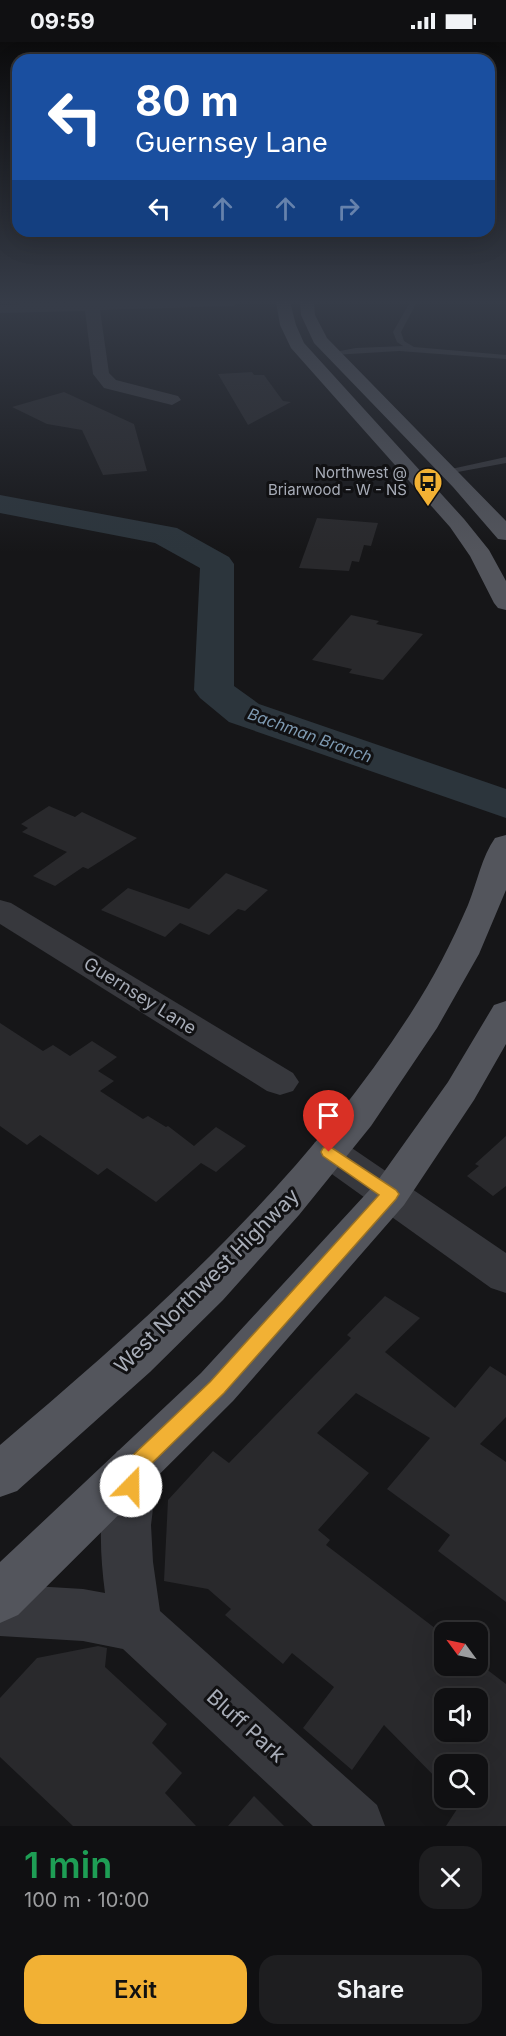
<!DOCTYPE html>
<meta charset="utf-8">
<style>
:root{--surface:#101012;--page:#1e1e20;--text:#f1f3f6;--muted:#9c9d9f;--line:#303032;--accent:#f2b134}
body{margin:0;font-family:Inter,sans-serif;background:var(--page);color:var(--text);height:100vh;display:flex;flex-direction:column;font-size:22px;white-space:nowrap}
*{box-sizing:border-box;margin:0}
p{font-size:20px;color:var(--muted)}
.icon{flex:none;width:33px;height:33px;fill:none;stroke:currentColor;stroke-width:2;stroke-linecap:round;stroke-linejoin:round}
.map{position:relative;height:1784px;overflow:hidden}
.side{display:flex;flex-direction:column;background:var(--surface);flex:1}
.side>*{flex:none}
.top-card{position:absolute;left:12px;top:12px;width:483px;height:183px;border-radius:18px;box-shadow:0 6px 24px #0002,0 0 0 2px var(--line);background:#1a4fa0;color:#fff;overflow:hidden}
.needle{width:39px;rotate:303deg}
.buttons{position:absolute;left:434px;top:1580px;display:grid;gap:12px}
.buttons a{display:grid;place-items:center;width:54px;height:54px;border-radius:12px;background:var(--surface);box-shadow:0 6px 24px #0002,0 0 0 2px var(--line);font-size:30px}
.pin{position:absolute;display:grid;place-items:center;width:51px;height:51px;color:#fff;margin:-62px -26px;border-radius:50% 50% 50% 0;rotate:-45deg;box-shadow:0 0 6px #0007}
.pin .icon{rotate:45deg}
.me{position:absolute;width:66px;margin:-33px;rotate:22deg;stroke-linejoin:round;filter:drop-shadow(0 0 4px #0008)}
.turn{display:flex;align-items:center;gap:21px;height:126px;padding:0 24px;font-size:27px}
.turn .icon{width:78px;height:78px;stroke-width:2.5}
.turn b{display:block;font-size:42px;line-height:51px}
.lanes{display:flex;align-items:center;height:57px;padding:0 24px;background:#0003;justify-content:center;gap:30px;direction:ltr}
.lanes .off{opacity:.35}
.round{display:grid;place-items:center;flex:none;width:63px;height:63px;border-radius:18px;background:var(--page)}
.headline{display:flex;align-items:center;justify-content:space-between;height:102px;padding:0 24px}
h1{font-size:36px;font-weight:600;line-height:45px;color:#1e9e55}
.button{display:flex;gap:12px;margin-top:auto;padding:12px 24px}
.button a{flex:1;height:69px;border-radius:18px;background:var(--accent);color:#111;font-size:24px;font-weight:600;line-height:69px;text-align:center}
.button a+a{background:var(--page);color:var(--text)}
.status{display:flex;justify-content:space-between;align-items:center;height:42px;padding:0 30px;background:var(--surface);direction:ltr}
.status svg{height:16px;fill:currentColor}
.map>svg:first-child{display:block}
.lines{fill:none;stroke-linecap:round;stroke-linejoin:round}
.river{fill:#2c353c;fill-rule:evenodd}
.building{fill:#29292c;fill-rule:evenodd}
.lane{fill:#37383d;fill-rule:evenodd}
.street{fill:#37383d;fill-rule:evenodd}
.primary{fill:#53555c;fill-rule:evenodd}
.route{fill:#f2b134;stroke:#9d7322;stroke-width:1.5}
.labels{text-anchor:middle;stroke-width:6;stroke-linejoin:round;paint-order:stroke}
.far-poi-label{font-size:15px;fill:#a8adb8;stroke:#111113;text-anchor:end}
.far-water-label{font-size:16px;font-style:italic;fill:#7f9bb3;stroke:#111113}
.street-label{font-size:18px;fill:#a8adb8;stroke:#111113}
.near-street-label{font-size:21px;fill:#a8adb8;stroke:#111113}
</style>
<div class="status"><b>09:59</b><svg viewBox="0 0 49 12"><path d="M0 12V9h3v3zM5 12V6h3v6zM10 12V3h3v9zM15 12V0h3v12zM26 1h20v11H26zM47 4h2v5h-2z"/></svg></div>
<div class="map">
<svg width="506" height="1784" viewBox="0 0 506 1784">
<rect width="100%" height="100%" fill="#161618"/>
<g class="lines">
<!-- river -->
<path class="river" d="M0 453 177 486 229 515 234 522V644L259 662 506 747V776L229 680 200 656 194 648 200 526 155 501 0 471Z"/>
</g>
<!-- building -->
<g class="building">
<path d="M252 330 254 333H264L283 359 291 360 248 383 218 332Z"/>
<path d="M64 350 134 382 147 429 103 433 82 388 47 382 12 365Z"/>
<path d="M317 476 378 481 371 504 364 503 359 520 352 519 349 529 299 526Z"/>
<path d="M351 573 379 579 376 582 423 592 383 638 349 631 352 627 312 618Z"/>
<path d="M49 764 75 775 82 770 137 796 88 827 83 825 55 844 33 834 67 810 22 790 28 786 21 782Z"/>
<path d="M226 831 268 848 245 869 238 867 209 893 180 881 165 895 101 868 128 846 189 867Z"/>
<path d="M0 981 43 1009 53 1003 70 1014 92 999 117 1015 98 1029 114 1039 100 1049 143 1077 148 1074 166 1085 168 1084 194 1104 216 1085 246 1104 216 1130 201 1121 156 1160 107 1126 98 1133 40 1093 27 1103 0 1084Z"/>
<path d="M506 1094V1144L493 1154 467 1134 479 1124 475 1122Z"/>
<path d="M385 1254 420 1276 385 1310 455 1366 490 1324 506 1334V1375L480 1402 506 1420V1560L438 1509 450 1493 387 1447 430 1396 356 1351 317 1391 369 1431 318 1488 330 1498 326 1503 444 1593V1623H477V1620L506 1642V1784H446L461 1761 455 1755H477V1722H444V1744L384 1683 352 1728 303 1686 334 1645 292 1611 283 1622 225 1573 231 1567 208 1547 164 1539 168 1458 213 1409 229 1421 351 1296 347 1293ZM444 1656H477V1689H444Z"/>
<path d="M98 1604 107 1606 105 1625 167 1682 152 1701 182 1731 165 1751 196 1784H73L0 1715V1656L37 1616Z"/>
<path d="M254 1754 284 1784H228Z"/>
</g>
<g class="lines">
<!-- lane -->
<g class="lane">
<path d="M410 260H417L401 290 404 299 414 305 506 313V317L399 309 333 313 329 311 356 306 403 304 397 300 393 290Z"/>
<path d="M506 415V421L447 432 442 429Z"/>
</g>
<!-- street -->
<g class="street">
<path d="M70 260H240L233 264 100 268 109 331 116 338 178 354 181 358 172 363 104 346 93 332 85 269 0 271V263Z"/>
<path d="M0 858 11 861 293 1031 299 1040 293 1049 280 1053 267 1049 0 882Z"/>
<path d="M329 1096 343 1100 506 1211V1251L491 1246 315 1120 309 1110 315 1100Z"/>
<path d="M134 1403 151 1409 158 1425 151 1483 153 1520 160 1569 377 1763 385 1784H313L123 1607 83 1599 0 1594V1542L83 1547 105 1551C99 1505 97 1453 117 1409Z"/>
</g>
<!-- primary -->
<g class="primary">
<path d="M276 260H290L296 283 304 301 464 477 489 508 506 539V568L498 566 494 561 470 514 450 485 291 306 280 283Z"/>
<path d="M300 260H314L315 273 327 296 506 479V498L498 497 453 445 314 301 301 273Z"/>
<path d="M506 793V848L479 912 437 986 371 1084 299 1173 223 1258 150 1330 17 1449 0 1455V1403C153 1273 301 1142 411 971 433 937 452 900 468 863 477 841 482 814 495 796Z"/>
<path d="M506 959V1002L474 1058 404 1163 233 1359 18 1573 0 1581V1520L201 1331 376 1141 448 1040 494 963Z"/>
</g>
</g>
<!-- sky -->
<linearGradient id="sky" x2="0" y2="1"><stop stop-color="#0c0c0d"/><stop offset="0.51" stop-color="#363c48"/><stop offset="1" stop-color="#363c48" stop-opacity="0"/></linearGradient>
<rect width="506" height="510" fill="url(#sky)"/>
<!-- route -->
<path class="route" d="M329 1104 396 1148 399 1152 396 1157 224 1351 144 1429 138 1451 131 1453 124 1451 121 1444 127 1419 210 1340 379 1153 323 1114 321 1110 323 1106Z"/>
<!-- icons -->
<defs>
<g id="bus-pin" transform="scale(1.5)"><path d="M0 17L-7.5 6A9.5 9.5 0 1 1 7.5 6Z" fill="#f2b134" stroke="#111113"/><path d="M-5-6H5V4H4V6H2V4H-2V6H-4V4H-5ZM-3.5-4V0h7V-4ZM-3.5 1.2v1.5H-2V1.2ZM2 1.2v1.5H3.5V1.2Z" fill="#111"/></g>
</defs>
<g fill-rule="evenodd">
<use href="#bus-pin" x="428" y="440"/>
</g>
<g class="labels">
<!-- far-poi labels -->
<g class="far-poi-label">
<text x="407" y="436">Northwest @<tspan x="407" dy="17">Briarwood - W - NS</tspan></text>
</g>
<!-- far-water labels -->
<g class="far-water-label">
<text transform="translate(310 693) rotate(20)" y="6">Bachman Branch</text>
</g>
<!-- street labels -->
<g class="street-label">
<text transform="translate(140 954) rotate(32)" y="6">Guernsey Lane</text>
</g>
<!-- near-street labels -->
<g class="near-street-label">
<text transform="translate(207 1239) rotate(-45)" y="7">West Northwest Highway</text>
<text transform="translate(246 1684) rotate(42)" y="7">Bluff Park</text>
</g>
</g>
</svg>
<div class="buttons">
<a><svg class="needle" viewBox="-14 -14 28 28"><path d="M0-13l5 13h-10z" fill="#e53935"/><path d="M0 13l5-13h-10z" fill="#9c9d9f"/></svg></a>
<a><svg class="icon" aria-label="sound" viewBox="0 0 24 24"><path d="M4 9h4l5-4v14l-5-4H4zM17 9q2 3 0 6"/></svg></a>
<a><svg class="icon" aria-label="search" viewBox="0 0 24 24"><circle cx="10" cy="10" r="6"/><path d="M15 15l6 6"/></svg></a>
</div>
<div class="pin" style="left:329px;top:1110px;background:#d93025"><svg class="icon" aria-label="arrive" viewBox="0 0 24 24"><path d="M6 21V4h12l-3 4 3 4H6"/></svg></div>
<svg class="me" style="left:131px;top:1444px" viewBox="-20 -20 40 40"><circle r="19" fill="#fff"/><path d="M0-13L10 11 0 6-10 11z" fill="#f2b134"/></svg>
<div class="top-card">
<div class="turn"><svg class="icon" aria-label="left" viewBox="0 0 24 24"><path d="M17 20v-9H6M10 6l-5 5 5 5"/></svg><div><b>80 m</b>Guernsey Lane</div></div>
<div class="lanes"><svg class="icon" aria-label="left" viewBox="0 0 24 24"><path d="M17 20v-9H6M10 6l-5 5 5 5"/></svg><svg class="icon off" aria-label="ahead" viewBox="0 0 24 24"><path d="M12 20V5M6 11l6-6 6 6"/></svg><svg class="icon off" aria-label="ahead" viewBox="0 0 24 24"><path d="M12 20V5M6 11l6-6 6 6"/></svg><svg class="icon off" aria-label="right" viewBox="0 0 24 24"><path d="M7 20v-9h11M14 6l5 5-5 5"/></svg></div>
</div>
</div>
<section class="side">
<div class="headline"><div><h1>1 min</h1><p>100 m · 10:00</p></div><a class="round"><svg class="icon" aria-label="close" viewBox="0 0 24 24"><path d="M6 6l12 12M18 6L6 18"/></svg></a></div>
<div class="button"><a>Exit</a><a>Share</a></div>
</section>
